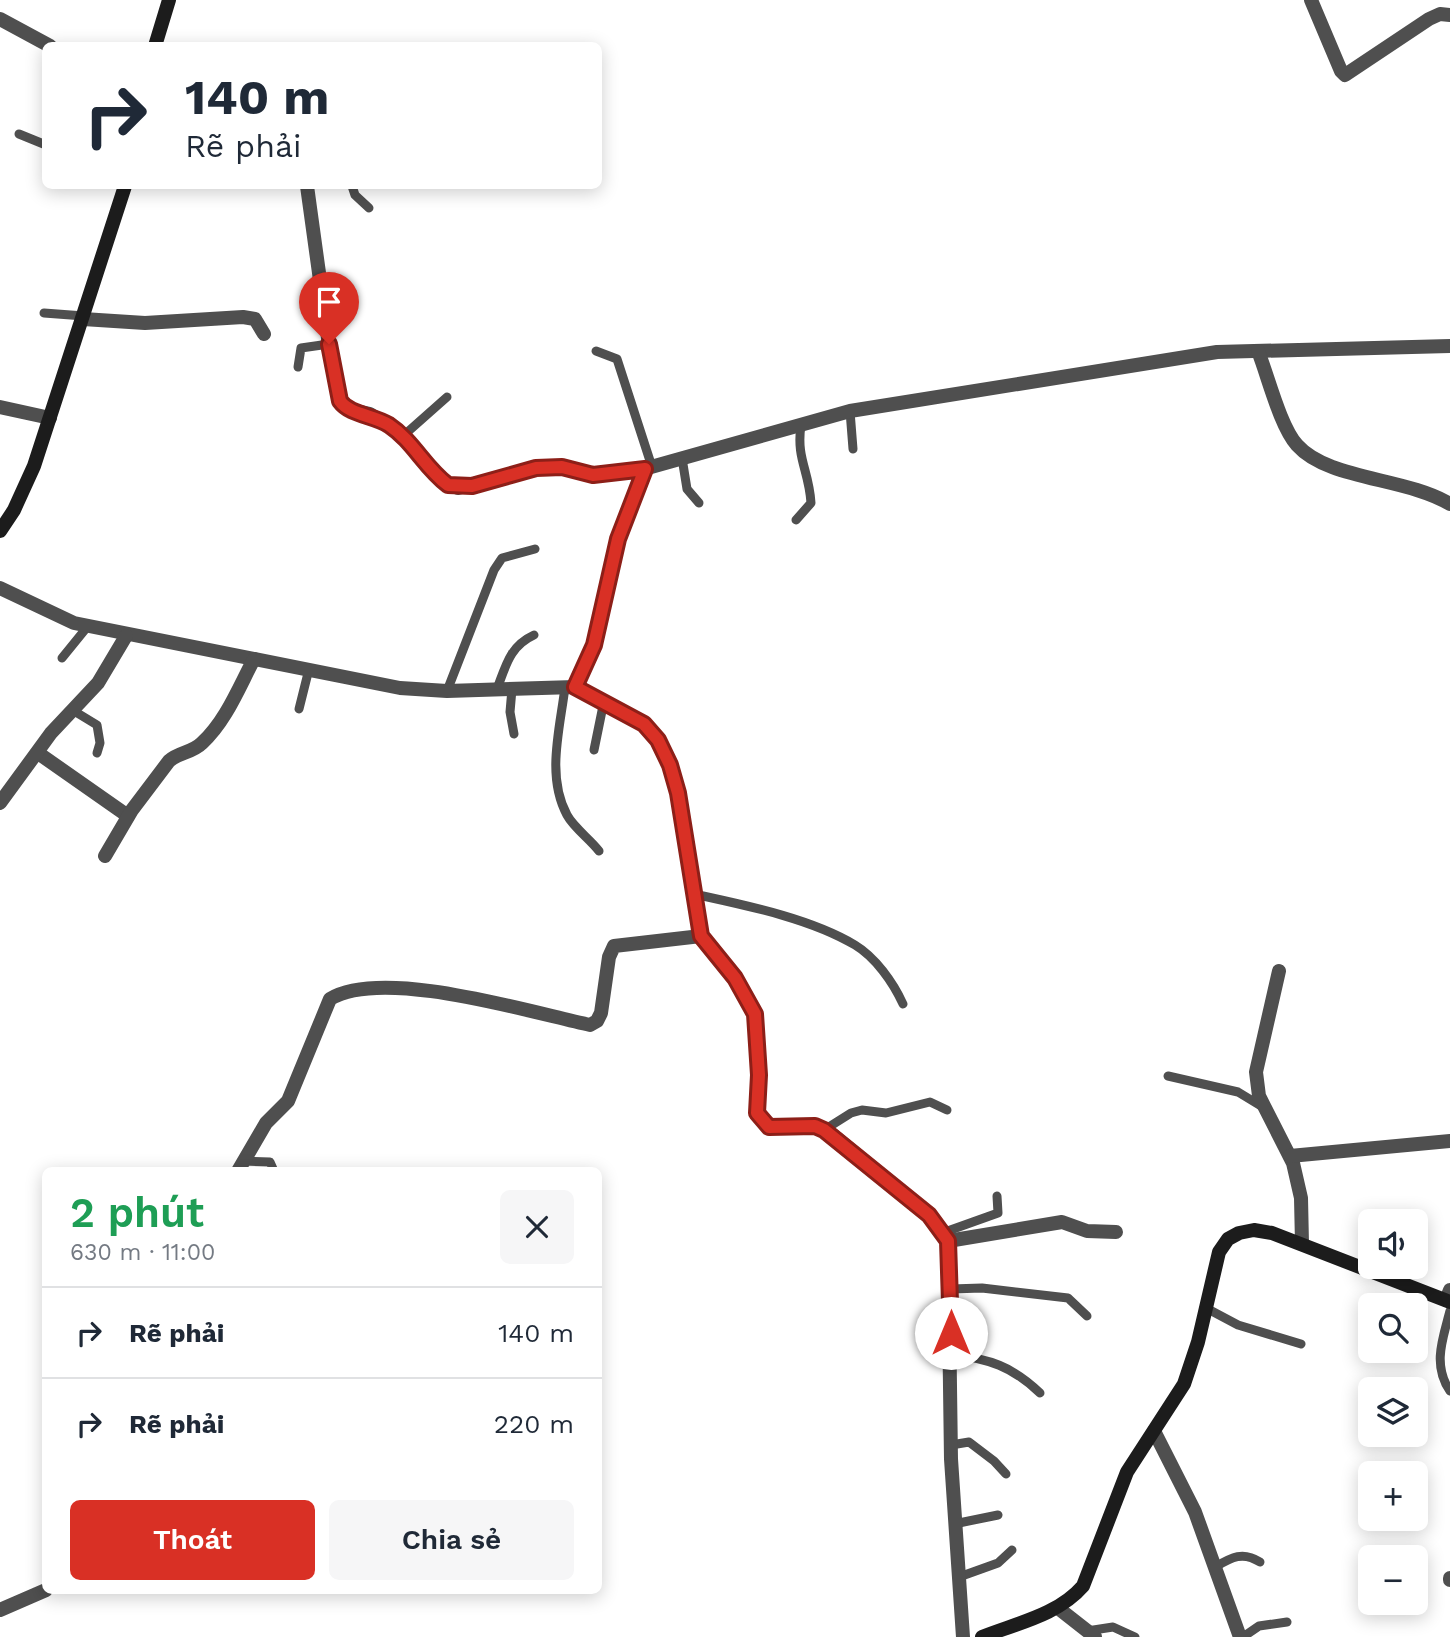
<!DOCTYPE html>
<html lang="vi">
<meta charset="utf-8">
<style>
:root{--surface:#fff;--page:#f6f6f7;--text:#1f2937;--muted:#747a83;--line:#e0e1e3;--accent:#d93025}
body{margin:0;font-family:"Work Sans",sans-serif;background:var(--page);color:var(--text);height:100vh;display:flex;flex-direction:column;font-size:26px;white-space:nowrap}
*{box-sizing:border-box;margin:0}
p{font-size:23px;color:var(--muted)}
.icon{flex:none;width:38px;height:38px;fill:none;stroke:currentColor;stroke-width:2;stroke-linecap:round;stroke-linejoin:round}
.map{position:relative;flex:1;overflow:hidden}
.panel{position:absolute;left:42px;top:1167px;width:560px;height:427px;display:flex;flex-direction:column;background:var(--surface);border-radius:10px;box-shadow:0 4px 18px #0003}
.panel>*{flex:none}
.top-card{position:absolute;left:42px;top:42px;width:560px;height:147px;border-radius:10px;box-shadow:0 4px 18px #0003;background:#fff;color:var(--text);overflow:hidden}
.fabs{position:absolute;left:1358px;top:1209px;display:grid;gap:14px}
.fabs a{display:grid;place-items:center;width:70px;height:70px;border-radius:10px;background:var(--surface);box-shadow:0 4px 18px #0003;font-size:35px}
.pin{position:absolute;display:grid;place-items:center;width:60px;height:60px;color:#fff;margin:-72px -30px;border-radius:50% 50% 50% 0;rotate:-45deg;box-shadow:0 0 7px #0007}
.pin .icon{rotate:45deg}
.me{position:absolute;width:77px;margin:-38px;rotate:0deg;stroke-linejoin:round;filter:drop-shadow(0 0 5px #0008)}
.turn{display:flex;align-items:center;gap:24px;height:147px;padding:0 28px;font-size:32px}
.turn .icon{width:91px;height:91px;stroke-width:2.5}
.turn b{display:block;font-size:49px;line-height:60px}
.round{display:grid;place-items:center;flex:none;width:74px;height:74px;border-radius:10px;background:var(--page)}
.head{display:flex;align-items:center;justify-content:space-between;height:119px;padding:0 28px}
h1{font-size:42px;font-weight:600;line-height:52px;color:#1e9e55}
.button{display:flex;gap:14px;margin-top:auto;padding:14px 28px}
.button a{flex:1;height:80px;border-radius:10px;background:var(--accent);color:#fff;font-size:28px;font-weight:600;line-height:80px;text-align:center}
.button a+a{background:var(--page);color:var(--text)}
ul{padding:0;list-style:none}
li{display:flex;align-items:center;gap:21px;height:91px;padding:0 28px;border-top:2px solid var(--line)}
li div{flex:1}
li b{display:block;font-size:26px}
li em{font-style:normal}
.map>svg:first-child{display:block}
.lines{fill:none;stroke-linecap:round;stroke-linejoin:round}
.lane{stroke:#4f4f4f;stroke-width:9}
.street{stroke:#4f4f4f;stroke-width:14}
.secondary{stroke:#1c1c1c;stroke-width:14}
.route-casing{stroke:#8d1f18;stroke-width:18}
.route{stroke:#d93025;stroke-width:12}
</style>
<div class="map">
<svg width="1450" height="1637" viewBox="0 0 1450 1637">
<rect width="100%" height="100%" fill="#fff"/>
<g class="lines">
<!-- lane -->
<g class="lane">
<path d="M19 134 46 145"/>
<path d="M352 186 355 195 369 208"/>
<path d="M44 313 84 316"/>
<path d="M596 351 617 359 652 467"/>
<path d="M298 367 301 348 329 344"/>
<path d="M850 411 853 449"/>
<path d="M403 436 447 397"/>
<path d="M682 458 687 489 699 503"/>
<path d="M796 520 811 503C809 470 796 459 801 425"/>
<path d="M62 658 88 626"/>
<path d="M565 687C560 729 546 776 567 815 574 828 590 839 599 851"/>
<path d="M497 689C506 665 510 646 534 635"/>
<path d="M512 689 510 712 514 734"/>
<path d="M447 691 494 570 502 558 535 549"/>
<path d="M299 709 309 669"/>
<path d="M74 711 97 725 100 743 97 753"/>
<path d="M594 750 604 701"/>
<path d="M694 894C744 905 810 918 855 945 875 957 893 982 903 1004"/>
<path d="M1168 1076 1238 1092 1261 1106"/>
<path d="M824 1130 851 1113 862 1110 886 1113 930 1102 947 1110"/>
<path d="M244 1161 270 1162 274 1171"/>
<path d="M942 1233 998 1213 997 1196"/>
<path d="M951 1289 982 1288 1068 1298 1087 1316"/>
<path d="M1206 1308 1238 1325 1301 1344"/>
<path d="M1450 1311C1443 1338 1432 1365 1450 1391"/>
<path d="M951 1354C989 1359 1012 1366 1040 1393"/>
<path d="M951 1445 969 1442 994 1461 1006 1474"/>
<path d="M954 1524 998 1515"/>
<path d="M1215 1567C1232 1557 1243 1551 1260 1562"/>
<path d="M959 1577 998 1563 1012 1550"/>
<path d="M1087 1631 1113 1627 1135 1637"/>
<path d="M1243 1637 1259 1626 1287 1622"/>
</g>
<!-- street -->
<g class="street">
<path d="M1311 0 1341 71 1345 75 1429 19 1440 14 1450 15"/>
<path d="M0 19 50 46"/>
<path d="M307 186 332 367 340 401 348 409 370 414 403 436 438 478 458 488 536 468 562 467 593 475 644 469 850 411 1217 352 1450 346"/>
<path d="M83 319 145 323 243 317 255 319 264 334"/>
<path d="M1258 351C1268 376 1280 426 1297 445 1328 480 1405 477 1450 504"/>
<path d="M0 407 50 418"/>
<path d="M0 588 74 623 400 688 447 691 575 687 644 724 658 740 670 765 678 793 701 936 735 978 755 1014 759 1075 757 1113 769 1127 815 1126 834 1136 929 1215 948 1241 951 1459 963 1637"/>
<path d="M575 687 594 645 618 539 644 469"/>
<path d="M38 753 128 816"/>
<path d="M0 803 51 733 98 683 126 636"/>
<path d="M105 856 132 810 169 761C179 752 192 753 202 743 226 721 239 687 254 659"/>
<path d="M1279 971 1256 1072 1259 1096 1293 1163 1301 1198 1302 1244"/>
<path d="M1290 1156 1450 1141"/>
<path d="M238 1171 266 1123 288 1101 330 999C383 967 529 1012 590 1025L597 1021 601 1013 609 957 614 946 701 936"/>
<path d="M948 1241 1062 1222 1087 1231 1116 1232"/>
<path d="M1446 1300 1450 1290"/>
<path d="M1154 1431 1195 1512 1240 1637"/>
<path d="M1450 1578V1580"/>
<path d="M1058 1608 1095 1637"/>
<path d="M0 1610 46 1590"/>
</g>
<!-- secondary -->
<g class="secondary">
<path d="M155 46 169 0"/>
<path d="M0 531 14 510 34 466 125 186"/>
<path d="M982 1637C1017 1623 1058 1615 1083 1586L1127 1472 1184 1384 1198 1342 1219 1252 1228 1239 1239 1233 1254 1230 1272 1233 1450 1302"/>
</g>
</g>
<g class="lines">
<!-- route casing -->
<g class="route-casing">
<path id="route" d="M329 344 340 401C350 415 373 415 389 425 413 441 425 468 448 485L472 486 536 468 562 467 593 475 645 469 618 539 594 645 575 687 644 724 658 740 670 765 678 793 701 936 735 978 755 1014 759 1075 757 1113 769 1127 815 1126 824 1130 929 1215 948 1241 951 1333"/>
</g>
<!-- route -->
<use href="#route" class="route"/>
</g>
</svg>
<div class="fabs">
<a><svg class="icon" aria-label="sound" viewBox="0 0 24 24"><path d="M4 9h4l5-4v14l-5-4H4zM17 9q2 3 0 6"/></svg></a>
<a><svg class="icon" aria-label="search" viewBox="0 0 24 24"><circle cx="10" cy="10" r="6"/><path d="M15 15l6 6"/></svg></a>
<a><svg class="icon" aria-label="layers" viewBox="0 0 24 24"><path d="M12 4l9 5-9 5-9-5zM3 14l9 5 9-5"/></svg></a>
<a>+</a>
<a>−</a>
</div>
<div class="pin" style="left:329px;top:344px;background:#d93025"><svg class="icon" aria-label="arrive" viewBox="0 0 24 24"><path d="M6 21V4h12l-3 4 3 4H6"/></svg></div>
<svg class="me" style="left:951px;top:1333px" viewBox="-20 -20 40 40"><circle r="19" fill="#fff"/><path d="M0-13L10 11 0 6-10 11z" fill="#d93025"/></svg>
<div class="top-card">
<div class="turn"><svg class="icon" aria-label="right" viewBox="0 0 24 24"><path d="M7 20v-9h11M14 6l5 5-5 5"/></svg><div><b>140 m</b>Rẽ phải</div></div>
</div>
<section class="panel">
<div class="head"><div><h1>2 phút</h1><p>630 m · 11:00</p></div><a class="round"><svg class="icon" aria-label="close" viewBox="0 0 24 24"><path d="M6 6l12 12M18 6L6 18"/></svg></a></div>
<ul>
<li><svg class="icon" aria-label="right" viewBox="0 0 24 24"><path d="M7 20v-9h11M14 6l5 5-5 5"/></svg><div><b>Rẽ phải</b></div><em>140 m</em></li>
<li><svg class="icon" aria-label="right" viewBox="0 0 24 24"><path d="M7 20v-9h11M14 6l5 5-5 5"/></svg><div><b>Rẽ phải</b></div><em>220 m</em></li>
</ul>
<div class="button"><a>Thoát</a><a>Chia sẻ</a></div>
</section>
</div>
